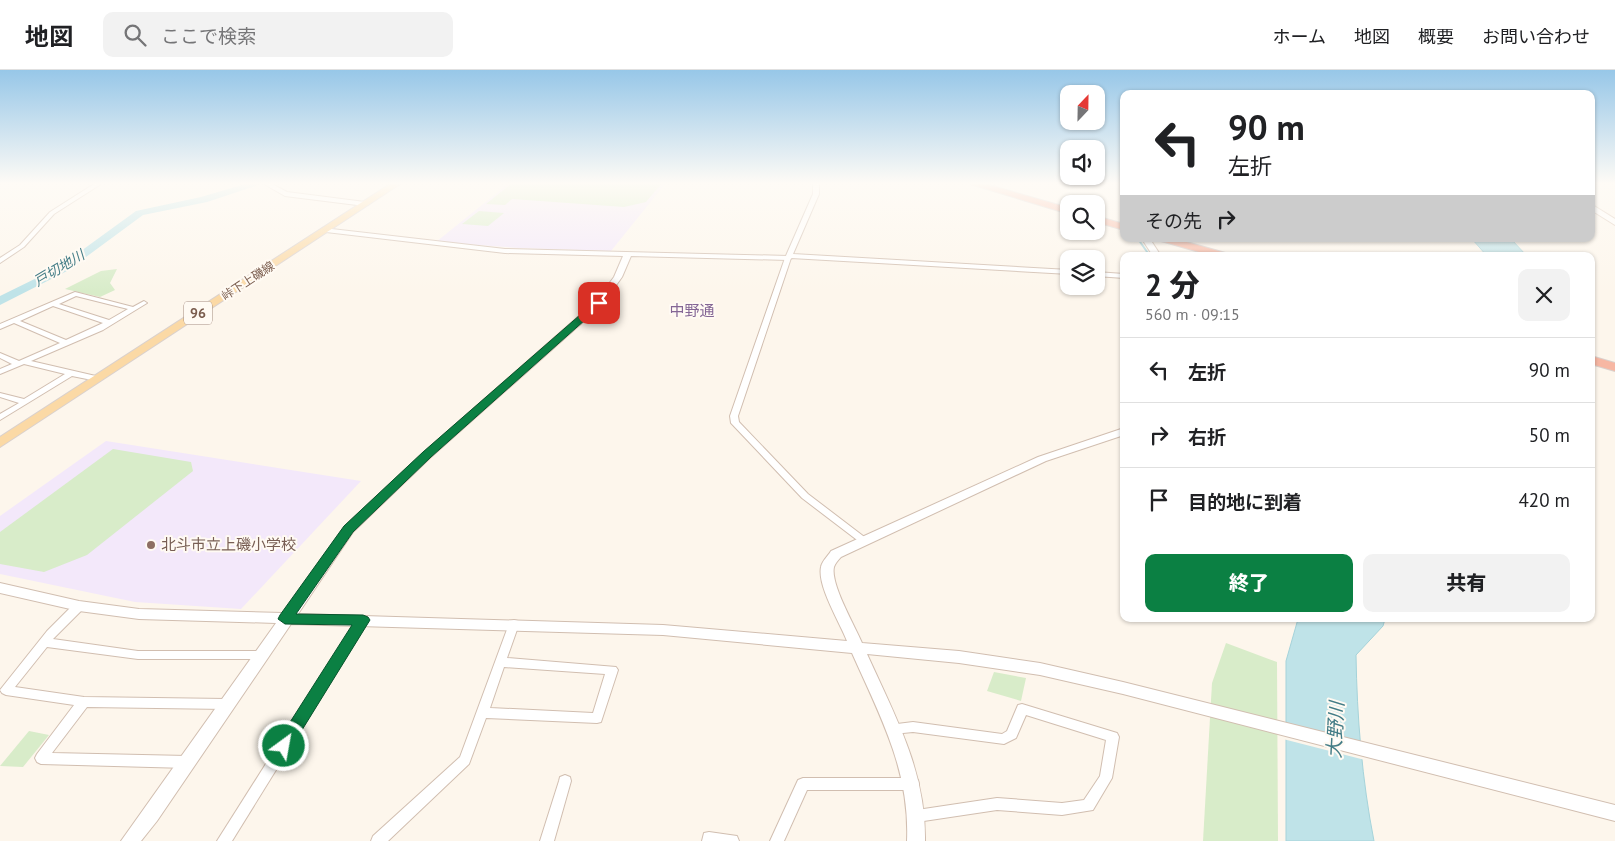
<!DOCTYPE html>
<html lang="ja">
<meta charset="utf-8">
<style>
:root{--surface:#fff;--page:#f2f2f2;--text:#202124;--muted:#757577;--line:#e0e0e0;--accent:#0b8043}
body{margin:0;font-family:"PT Sans","Noto Sans JP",sans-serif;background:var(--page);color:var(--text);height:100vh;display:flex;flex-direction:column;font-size:19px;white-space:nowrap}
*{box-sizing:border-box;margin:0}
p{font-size:16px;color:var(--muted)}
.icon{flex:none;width:28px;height:28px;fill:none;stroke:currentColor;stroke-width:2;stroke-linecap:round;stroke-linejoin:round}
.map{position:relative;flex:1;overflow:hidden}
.sheet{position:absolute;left:1120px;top:182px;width:475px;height:370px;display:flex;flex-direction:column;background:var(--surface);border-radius:10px;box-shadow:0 1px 4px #0004}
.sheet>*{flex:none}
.banner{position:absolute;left:1120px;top:20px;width:475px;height:152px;border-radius:10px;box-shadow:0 1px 4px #0004;background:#fff;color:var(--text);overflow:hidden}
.needle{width:32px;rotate:22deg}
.tools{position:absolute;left:1060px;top:15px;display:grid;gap:10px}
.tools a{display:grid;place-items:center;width:45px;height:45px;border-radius:10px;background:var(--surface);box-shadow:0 1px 4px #0004;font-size:25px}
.pin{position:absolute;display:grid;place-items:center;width:42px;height:42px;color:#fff;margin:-21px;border-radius:10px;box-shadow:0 2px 8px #0006}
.me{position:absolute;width:55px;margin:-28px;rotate:32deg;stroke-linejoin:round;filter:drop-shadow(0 0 4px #0008)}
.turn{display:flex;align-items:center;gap:18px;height:105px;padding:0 25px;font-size:22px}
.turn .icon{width:65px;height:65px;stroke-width:2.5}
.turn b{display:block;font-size:35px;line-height:42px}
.then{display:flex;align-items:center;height:48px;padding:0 25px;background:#0003;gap:10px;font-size:19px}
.round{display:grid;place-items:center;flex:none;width:52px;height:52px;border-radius:10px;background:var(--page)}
.overview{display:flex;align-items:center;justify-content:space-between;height:85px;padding:0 25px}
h1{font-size:30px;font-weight:800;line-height:38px}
.primary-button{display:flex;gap:10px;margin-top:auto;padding:10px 25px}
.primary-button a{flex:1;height:58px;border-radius:10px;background:var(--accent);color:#fff;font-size:20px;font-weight:800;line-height:58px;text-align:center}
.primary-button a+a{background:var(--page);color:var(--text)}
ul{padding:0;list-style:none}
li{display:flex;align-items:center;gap:15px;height:65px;padding:0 25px;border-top:1px solid var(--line)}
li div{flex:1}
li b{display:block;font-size:19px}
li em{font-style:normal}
header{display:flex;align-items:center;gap:30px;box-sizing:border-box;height:70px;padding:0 25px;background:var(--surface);border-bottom:1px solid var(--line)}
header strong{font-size:24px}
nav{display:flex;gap:28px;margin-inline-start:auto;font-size:18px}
.search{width:350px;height:45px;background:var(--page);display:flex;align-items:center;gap:12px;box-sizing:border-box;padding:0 18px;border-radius:10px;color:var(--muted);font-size:19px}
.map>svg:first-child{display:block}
.education{fill:#f3e8fa}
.green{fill:#d8ecc9}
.water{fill:#bfe3e8;stroke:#a5d3da}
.pier{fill:#fdf6ec}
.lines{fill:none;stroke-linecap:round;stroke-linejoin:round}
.stream{stroke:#a5d3da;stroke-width:2}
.river{fill:#bfe3e8;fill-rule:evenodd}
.minor-casing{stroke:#d1beb0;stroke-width:2}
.tertiary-casing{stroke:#d1beb0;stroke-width:2}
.secondary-casing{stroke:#d6c0b0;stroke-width:2}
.primary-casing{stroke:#dad1cd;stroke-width:2}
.motorway-casing{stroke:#dad1cd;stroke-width:2}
.minor{fill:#fff;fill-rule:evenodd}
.tertiary{fill:#fff;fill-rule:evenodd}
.secondary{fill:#fff;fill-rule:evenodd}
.primary{fill:#fbd9a5;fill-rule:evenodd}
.motorway{fill:#f7b7a3;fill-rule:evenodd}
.route{fill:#0b8043;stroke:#07532c}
.education-dot{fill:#8d6e63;stroke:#fffaf3;stroke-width:2}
.labels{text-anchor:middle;stroke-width:4;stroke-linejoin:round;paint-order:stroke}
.far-street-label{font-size:12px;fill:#7a5c4d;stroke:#fffaf3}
.far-water-label{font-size:14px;font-style:italic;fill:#437c86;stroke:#fffaf3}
.shield{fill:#fffaf3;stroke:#a28b7f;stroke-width:1}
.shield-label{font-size:14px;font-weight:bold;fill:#7a5c4d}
.far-quarter-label{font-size:15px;fill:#846695;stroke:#fffaf3}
.education-label{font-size:15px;fill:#785e54;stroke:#fffaf3;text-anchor:start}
.near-water-label{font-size:19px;font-style:italic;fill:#437c86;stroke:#fffaf3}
</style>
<header>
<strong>地図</strong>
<div class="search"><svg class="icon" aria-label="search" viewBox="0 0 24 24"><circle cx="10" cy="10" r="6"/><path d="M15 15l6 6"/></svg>ここで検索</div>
<nav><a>ホーム</a><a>地図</a><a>概要</a><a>お問い合わせ</a></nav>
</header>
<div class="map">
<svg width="1615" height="771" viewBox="0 0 1615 771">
<rect width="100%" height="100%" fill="#fdf6ec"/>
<!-- education -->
<g class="education">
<path d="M508 114H665L611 181 519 178 436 172Z"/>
<path d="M106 371 361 411 241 539 135 532 0 504V446Z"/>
</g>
<!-- green -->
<g class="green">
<path d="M511 114H661L646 132 624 137 512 129 505 135 486 134Z"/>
<path d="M479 141 504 143 488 156 462 154Z"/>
<path d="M117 199 110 213 115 220 100 227 65 219 101 201Z"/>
<path d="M113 379 191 392 193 401 87 485 44 502 0 494V462Z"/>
<path d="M1226 573 1277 592 1278 771H1203L1212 613Z"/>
<path d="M994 602 1026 608 1021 631 987 621Z"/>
<path d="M29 661 49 665 23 697 0 696Z"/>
</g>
<!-- water -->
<g class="water">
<path d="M1472 169H1511L1527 186H1487Z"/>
<path d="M1298 549H1385L1383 556 1356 585C1357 647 1362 710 1374 771H1286V591Z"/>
</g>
<!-- pier -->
<path class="pier" d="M1283 652 1363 672 1365 690 1283 669Z"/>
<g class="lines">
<!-- stream -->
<path class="stream" d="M1138 169 1150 186"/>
<!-- river -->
<path class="river" d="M245 114H261L207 132 143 145 67 201 0 235V226L59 197 136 141 201 127Z"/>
<!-- minor casing -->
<g class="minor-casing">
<g id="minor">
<path d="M94 114H101L54 144 24 177 0 193V188L20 175 50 142Z"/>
<path d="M813 114H819V124L793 184 1069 200V204L791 188 738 346 739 352 808 424 867 469 869 471 867 473H861L802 428 731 353 730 346 785 188 813 124Z"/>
<path d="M1096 202 1124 204V208L1096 206Z"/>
<path d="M75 222 133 237 144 231 147 233 103 260 31 291 100 307 101 309 100 311H97L72 306 0 350V344L19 333 0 327V323L24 329 65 304 24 294 0 304V299L12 294 0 288V283L19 291 60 273 14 253 0 259V254ZM76 226 128 239 109 250 59 234ZM53 236 103 253 66 270 20 251Z"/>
<path d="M79 532 83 533 84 536 83 539 53 569 138 581H261L265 582 267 585 265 588 261 589H138L47 577 15 617 84 627 226 629 230 631 232 634 230 637 226 639 87 637 52 683 187 686 191 688 193 692 191 696 187 698 41 694 37 692 35 688 37 684 74 635 6 625 2 623 0 620 47 561 75 533Z"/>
<path d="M363 546 367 547 368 550 367 553 232 771H217L359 547Z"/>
<path d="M514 550 518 551 519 554 507 588 616 597 618 600 601 652 597 653 486 648 469 694 388 771H371L373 766 460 687 509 554 510 551ZM504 597 605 604 593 643 490 638Z"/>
<path d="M1022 634 1117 663 1119 667 1112 708 1093 740 1062 745 997 740 917 752 912 750 910 746 912 742 917 740 997 728 1062 733 1084 730 1100 706 1106 670 1026 645 1016 668 1004 674 913 662 893 664 889 663 887 659 889 655 913 652 1002 664 1007 661 1018 635Z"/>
<path d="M565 705 570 707 571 711 554 771H540L559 711 560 707Z"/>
<path d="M803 708H913L918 710 919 714 918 718 913 720H807L784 771H770L798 710Z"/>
<path d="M709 762 737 766 739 771H702L704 763Z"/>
</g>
</g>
<!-- tertiary casing -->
<g class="tertiary-casing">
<g id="tertiary">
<path d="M264 114H272L287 122 365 132 369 134 365 136 285 126Z"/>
<path d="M323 158 505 179 788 186 792 188 788 190 631 186 622 207 602 235 431 387 353 462 298 544 663 555 847 571C840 553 817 516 821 497 822 491 828 486 831 481L1038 387 1124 358V365L1046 391 841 487C838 490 835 494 834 497 830 514 855 556 862 573L959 581 1040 593 1123 612 1615 735V751L1123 624 1040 605 959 593 867 584C895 646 926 701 925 771H907C910 700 880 646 852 583L663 565 291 554 157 751 141 771H121L276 553 139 549 79 541 0 523V513L79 531 139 539 283 543 345 456 423 383 596 231 614 207 623 186 505 183 326 162 322 160Z"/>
<path d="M1142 169H1150L1161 186H1153Z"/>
</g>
</g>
<!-- secondary casing -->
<g class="secondary-casing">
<path id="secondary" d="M1591 134 1615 149V155L1591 140Z"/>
</g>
<!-- primary casing -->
<g class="primary-casing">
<path id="primary" d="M390 114H400L0 377V367Z"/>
</g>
<!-- motorway casing -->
<g class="motorway-casing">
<g id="motorway">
<path d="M970 114H986L1069 138V144Z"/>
<path d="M1096 146 1124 154V160L1096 152Z"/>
<path d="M1160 169H1176L1229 184 1231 186H1213L1161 171Z"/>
<path d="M1591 286 1615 293V301L1591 294Z"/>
</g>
</g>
<!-- minor -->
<use href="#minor" class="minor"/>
<!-- tertiary -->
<use href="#tertiary" class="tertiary"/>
<!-- secondary -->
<use href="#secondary" class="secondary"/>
<!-- primary -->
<use href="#primary" class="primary"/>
<!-- motorway -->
<use href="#motorway" class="motorway"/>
</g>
<!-- sky -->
<linearGradient id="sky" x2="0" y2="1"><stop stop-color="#97c7e8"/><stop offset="0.51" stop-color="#fefbf6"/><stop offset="1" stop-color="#fefbf6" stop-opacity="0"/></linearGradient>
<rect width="1615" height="222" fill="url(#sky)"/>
<!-- route -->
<path class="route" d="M596 231 604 233 431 387 353 462 296 544 363 545 368 547 370 550 289 681 284 683 278 681 275 676 278 671 352 555 285 554 278 549 280 545 344 456 423 382Z"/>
<!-- markers -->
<circle class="education-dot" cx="151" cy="475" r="5"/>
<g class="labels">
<!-- far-street labels -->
<g class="far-street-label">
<text transform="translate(248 211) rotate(-33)" y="4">峠下上磯線</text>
</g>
<!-- far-water labels -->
<g class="far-water-label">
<text transform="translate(59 198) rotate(-31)" y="5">戸切地川</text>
</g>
<!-- shield labels -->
<rect class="shield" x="184" y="231.5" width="28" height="23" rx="4"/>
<g class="shield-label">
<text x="198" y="248">96</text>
</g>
<!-- far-quarter labels -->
<g class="far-quarter-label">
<text x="692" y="246">中野通</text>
</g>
<!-- education labels -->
<g class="education-label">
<text x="161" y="480">北斗市立上磯小学校</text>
</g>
<!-- near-water labels -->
<g class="near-water-label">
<text transform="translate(1335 660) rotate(-87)" y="7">大野川</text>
</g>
</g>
</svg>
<div class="tools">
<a><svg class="needle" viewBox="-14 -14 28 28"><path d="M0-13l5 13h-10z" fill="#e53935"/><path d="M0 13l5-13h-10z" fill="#757577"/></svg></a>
<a><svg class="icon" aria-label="sound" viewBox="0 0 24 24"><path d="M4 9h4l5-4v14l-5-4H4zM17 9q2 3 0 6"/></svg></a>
<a><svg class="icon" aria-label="search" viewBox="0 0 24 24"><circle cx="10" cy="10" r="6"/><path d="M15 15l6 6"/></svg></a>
<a><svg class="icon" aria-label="layers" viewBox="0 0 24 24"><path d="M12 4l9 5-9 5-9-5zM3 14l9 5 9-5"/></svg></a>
</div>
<div class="pin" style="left:599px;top:233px;background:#d93025"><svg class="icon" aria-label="arrive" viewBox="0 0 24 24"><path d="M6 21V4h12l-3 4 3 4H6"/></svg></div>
<svg class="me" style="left:284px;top:676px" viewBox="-20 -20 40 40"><circle r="17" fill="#0b8043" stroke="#fff" stroke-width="3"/><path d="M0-11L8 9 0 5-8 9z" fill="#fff"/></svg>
<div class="banner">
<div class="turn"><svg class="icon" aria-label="left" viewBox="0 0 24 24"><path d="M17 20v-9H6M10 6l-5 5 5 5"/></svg><div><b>90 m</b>左折</div></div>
<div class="then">その先<svg class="icon" aria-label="right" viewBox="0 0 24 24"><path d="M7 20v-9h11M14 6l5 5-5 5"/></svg></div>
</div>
<section class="sheet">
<div class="overview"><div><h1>2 分</h1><p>560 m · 09:15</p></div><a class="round"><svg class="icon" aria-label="close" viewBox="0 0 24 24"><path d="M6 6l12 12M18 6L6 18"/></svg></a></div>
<ul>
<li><svg class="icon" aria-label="left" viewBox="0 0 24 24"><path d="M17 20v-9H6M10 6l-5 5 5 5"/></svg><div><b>左折</b></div><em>90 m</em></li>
<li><svg class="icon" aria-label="right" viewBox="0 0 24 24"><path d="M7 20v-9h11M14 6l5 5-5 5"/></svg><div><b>右折</b></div><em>50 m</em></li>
<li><svg class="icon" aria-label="arrive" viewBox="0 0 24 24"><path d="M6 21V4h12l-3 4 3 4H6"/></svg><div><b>目的地に到着</b></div><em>420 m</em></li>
</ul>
<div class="primary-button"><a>終了</a><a>共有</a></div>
</section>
</div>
